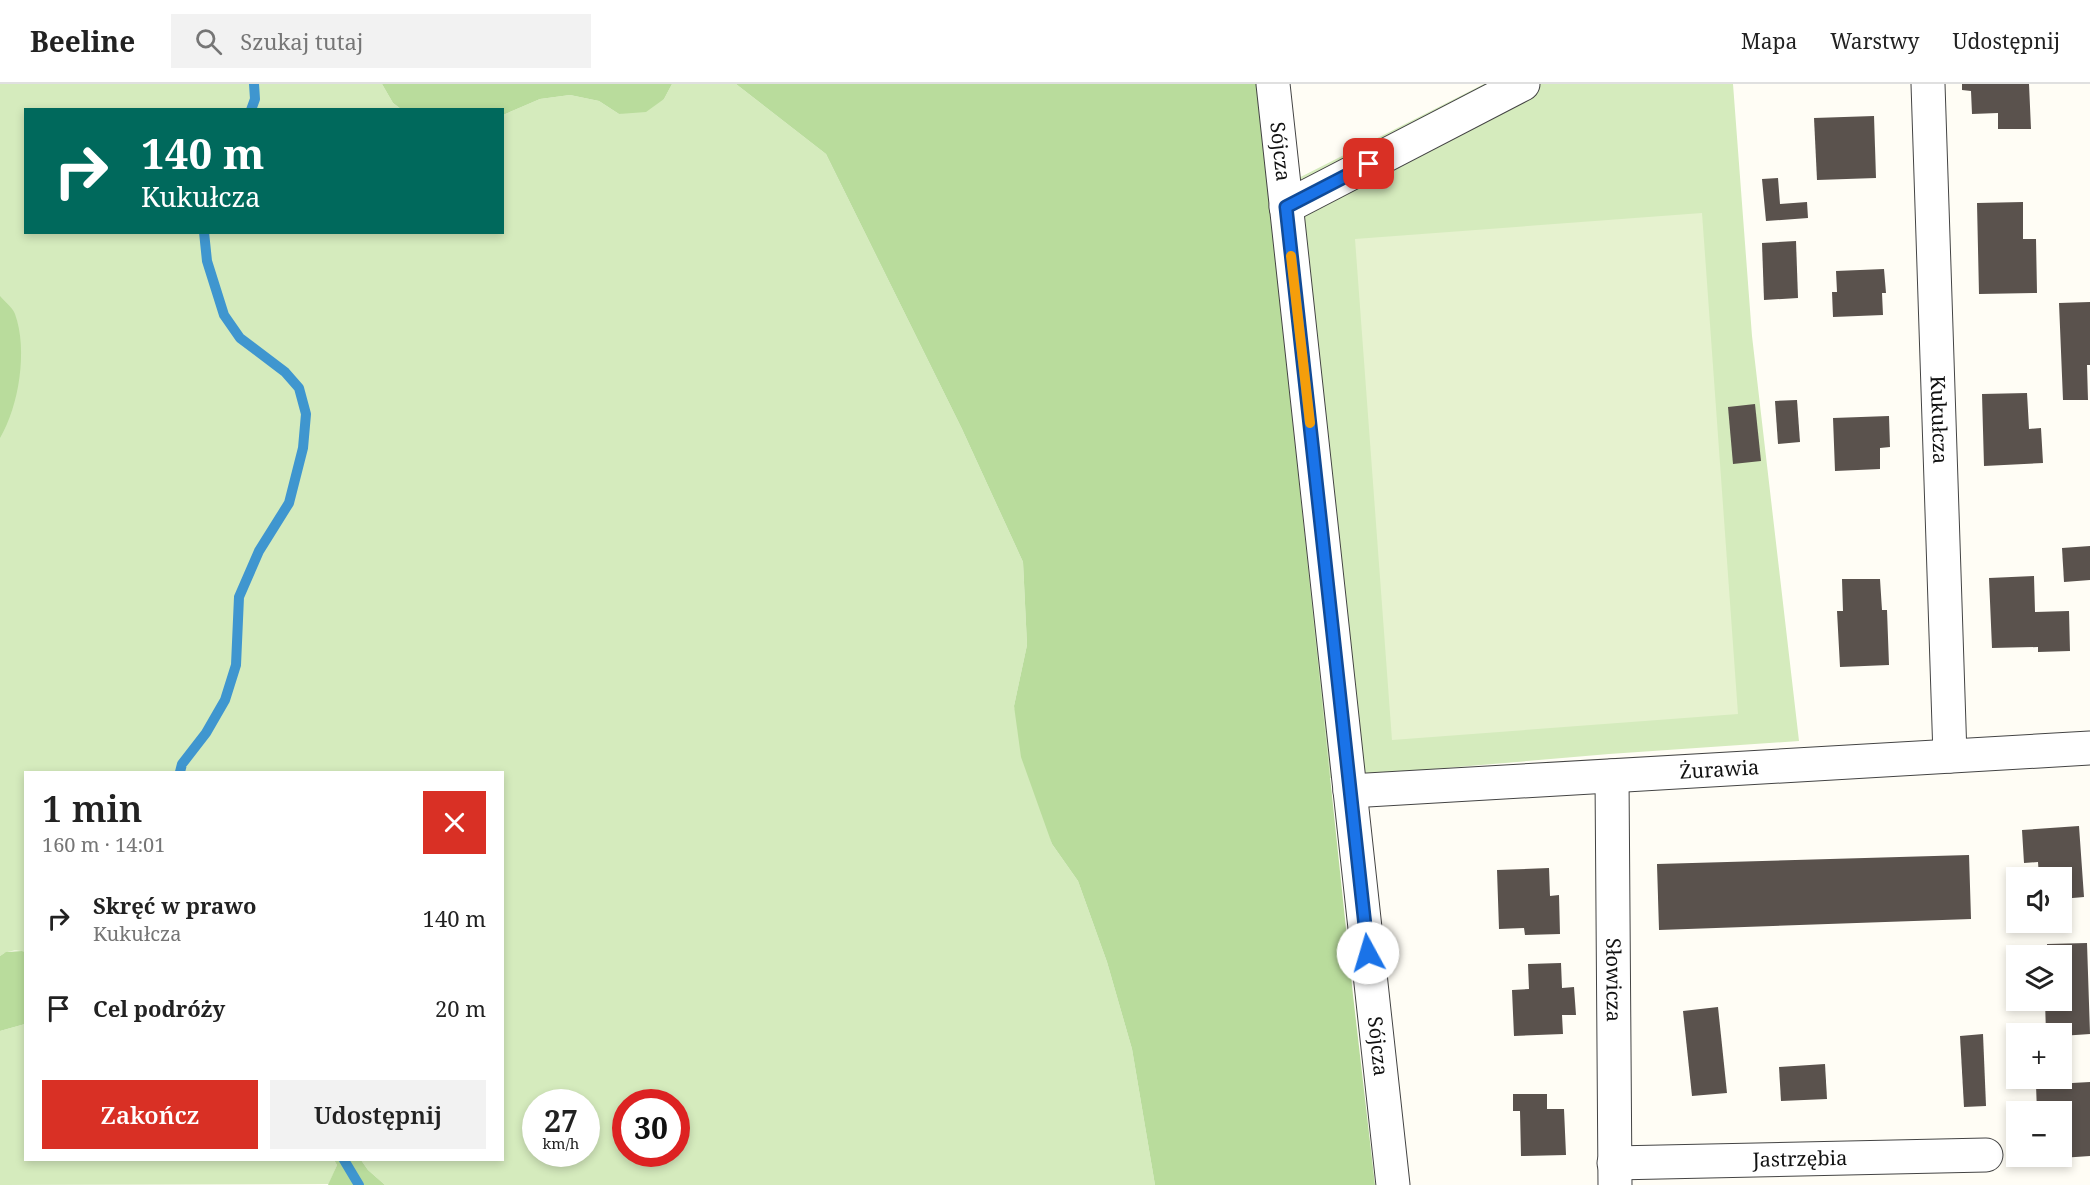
<!DOCTYPE html>
<html lang="pl">
<meta charset="utf-8">
<style>
:root{--surface:#fff;--page:#f2f2f2;--text:#222;--muted:#767676;--line:#e0e0e0;--accent:#d93025}
body{margin:0;font-family:"Noto Serif",serif;background:var(--page);color:var(--text);height:100vh;display:flex;flex-direction:column;font-size:22px;white-space:nowrap}
*{box-sizing:border-box;margin:0}
p{font-size:20px;color:var(--muted)}
.icon{flex:none;width:33px;height:33px;fill:none;stroke:currentColor;stroke-width:2;stroke-linecap:round;stroke-linejoin:round}
.map{position:relative;flex:1;overflow:hidden}
.drawer{position:absolute;left:24px;top:687px;width:480px;height:390px;display:flex;flex-direction:column;background:var(--surface);border-radius:0px;box-shadow:0 3px 9px #0003}
.drawer>*{flex:none}
.banner{position:absolute;left:24px;top:24px;width:480px;height:126px;border-radius:0px;box-shadow:0 3px 9px #0003;background:#00695c;color:#fff;overflow:hidden}
.buttons{position:absolute;left:2006px;top:783px;display:grid;gap:12px}
.buttons a{display:grid;place-items:center;width:66px;height:66px;border-radius:0px;background:var(--surface);box-shadow:0 3px 9px #0003;font-size:30px}
.speed{position:absolute;left:522px;top:1005px;display:flex;gap:12px;font-size:30px;font-weight:700;text-align:center}
.speed>*{display:grid;place-content:center;width:78px;height:78px;border-radius:50%;background:var(--surface);box-shadow:0 3px 9px #0003;line-height:1}
.speed small{font-size:15px;font-weight:400}
.speed .limit{border:9px solid #d22;background:#fff;color:#111}
.pin{position:absolute;display:grid;place-items:center;width:51px;height:51px;color:#fff;margin:-26px;border-radius:12px;box-shadow:0 3px 9px #0006}
.me{position:absolute;width:66px;margin:-33px;rotate:354deg;stroke-linejoin:round;filter:drop-shadow(0 0 4px #0008)}
.turn{display:flex;align-items:center;gap:21px;height:126px;padding:0 18px;font-size:27px}
.turn .icon{width:78px;height:78px;stroke-width:2.5}
.turn b{display:block;font-size:42px;line-height:51px}
.round{display:grid;place-items:center;flex:none;width:63px;height:63px;border-radius:0px;background:var(--page)}
.head{display:flex;align-items:center;justify-content:space-between;height:102px;padding:0 18px}
h1{font-size:36px;font-weight:600;line-height:45px}
.primary-button{display:flex;gap:12px;margin-top:auto;padding:12px 18px}
.primary-button a{flex:1;height:69px;border-radius:0px;background:var(--accent);color:#fff;font-size:24px;font-weight:600;line-height:69px;text-align:center}
.primary-button a+a{background:var(--page);color:var(--text)}
ul{padding:0;list-style:none}
li{display:flex;align-items:center;gap:18px;height:90px;padding:0 18px}
li div{flex:1}
li b{display:block;font-size:22px}
li em{font-style:normal}
header{display:flex;align-items:center;gap:36px;box-sizing:border-box;height:84px;padding:0 30px;background:var(--surface);border-bottom:2px solid var(--line)}
header strong{font-size:28px}
nav{display:flex;gap:33px;margin-inline-start:auto;font-size:21px}
.search{width:420px;height:54px;background:var(--page);display:flex;align-items:center;gap:15px;box-sizing:border-box;padding:0 21px;border-radius:0px;color:var(--muted);font-size:22px}
.map>svg:first-child{display:block}
.green{fill:#d5ebbd;fill-rule:evenodd}
.forest{fill:#b9dc9c}
.pitch{fill:#e6f2cf}
.lines{fill:none;stroke-linecap:round;stroke-linejoin:round}
.stream{stroke:#3f96cf;stroke-width:10}
.building{fill:#5a524d}
.minor-casing{stroke:#444;stroke-width:35}
.minor{stroke:#fff;stroke-width:33}
.route-casing{stroke:#114b97;stroke-width:15}
.route{stroke:#1a73e8;stroke-width:10}
.slow{stroke:#f59e0b;stroke-width:10}
.labels{text-anchor:middle;stroke-width:6;stroke-linejoin:round;paint-order:stroke}
.street-label{font-size:20px;fill:#111;stroke:#fff}
</style>
<header>
<strong>Beeline</strong>
<div class="search"><svg class="icon" aria-label="search" viewBox="0 0 24 24"><circle cx="10" cy="10" r="6"/><path d="M15 15l6 6"/></svg>Szukaj tutaj</div>
<nav><a>Mapa</a><a>Warstwy</a><a>Udostępnij</a></nav>
</header>
<div class="map">
<svg width="2090" height="1101" viewBox="0 0 2090 1101">
<rect width="100%" height="100%" fill="#fffdf5"/>
<!-- green -->
<g class="green">
<path d="M0 0H382L393 19 401 25 26 26V148H502L503 31 540 15 570 11 599 17 619 30 664 15 672 0H736L826 70 962 345 1023 478 1027 561 1014 622 1052 760 1078 797 1107 878 1132 965 1155 1101H385L368 1086 361 1076H502V688H26L25 869C19 864 6 867 0 872ZM536 1018H586V1070H536ZM626 1018H676V1070H626Z"/>
<path d="M1484 0H1733L1752 252 1799 657 1609 670 1330 694 1267 110Z"/>
<path d="M25 940 26 1076H334L337 1081 329 1100 0 1101V947Z"/>
</g>
<!-- forest -->
<g class="forest">
<path d="M382 0H672L664 15 646 28 619 30 599 17 570 11 540 15 503 31 502 26 401 25 393 19Z"/>
<path d="M736 0H1257L1353 911 1375 1101H1155L1132 965 1107 878 1078 797 1052 760 1021 673 1014 622 1027 561 1023 478 962 345 826 70Z"/>
<path d="M0 212C5 218 13 224 15 230 28 266 19 322 0 354Z"/>
<path d="M22 867 26 869 25 940 0 947V872L6 868Z"/>
<path d="M334 1076H361L368 1086 385 1101H328L337 1081Z"/>
</g>
<!-- pitch -->
<path class="pitch" d="M1702 129 1738 630 1392 656 1355 155Z"/>
<g class="lines">
<!-- stream -->
<g class="stream">
<path d="M251 26 255 15 254 0"/>
<path d="M180 688 182 680 206 649 225 616 236 581 239 513 259 467 289 419 303 364 306 330 299 304 285 288 240 254 224 231 207 177 204 148"/>
<path d="M344 1076 359 1101"/>
</g>
</g>
<!-- building -->
<g class="building">
<path d="M1962 0H2029L2031 45H1998V29L1972 30 1971 7 1962 6Z"/>
<path d="M1874 32 1876 94 1817 96 1814 34Z"/>
<path d="M1778 94 1780 120 1807 118 1808 134 1766 137 1762 95Z"/>
<path d="M2023 118V155H2036L2037 209 1979 210 1977 119Z"/>
<path d="M1796 157 1798 214 1764 216 1762 159Z"/>
<path d="M1884 185 1886 209H1882L1883 231 1833 233 1832 208H1837L1836 187Z"/>
<path d="M2090 218V281H2087L2088 316H2063L2059 219Z"/>
<path d="M2027 309 2029 345 2041 344 2043 379 1984 382 1982 310Z"/>
<path d="M1797 316 1800 358 1778 360 1775 317Z"/>
<path d="M1755 320 1761 377 1733 380 1728 323Z"/>
<path d="M1889 332 1890 363 1880 364V385L1835 387 1833 334Z"/>
<path d="M2090 462V496L2064 498 2062 464Z"/>
<path d="M2034 492 2035 528 2069 527 2070 567 2038 568V563L1992 564 1989 494Z"/>
<path d="M1842 495H1880L1882 526H1887L1889 581 1840 583 1837 527H1843Z"/>
<path d="M2079 742 2084 813 2061 815V794H2039L2038 778 2024 779 2022 746Z"/>
<path d="M1969 771 1971 835 1659 846 1657 780Z"/>
<path d="M1549 784 1550 812 1559 811 1560 850 1525 851 1524 844 1499 845 1497 786Z"/>
<path d="M2087 859 2090 950 2061 952V950H2046L2045 916H2061V872H2048L2047 860Z"/>
<path d="M1561 879 1562 904 1574 903 1576 931H1562L1563 950 1514 952 1512 906 1529 905 1528 880Z"/>
<path d="M1718 923 1727 1009 1692 1012 1683 927Z"/>
<path d="M1983 950 1986 1022 1964 1023 1960 952Z"/>
<path d="M1825 980 1827 1015 1781 1017 1779 983Z"/>
<path d="M2090 998V1072L2061 1074V1028H2037L2036 1001Z"/>
<path d="M1513 1010H1547V1025H1564L1566 1071 1521 1072 1520 1027H1513Z"/>
</g>
<g class="lines">
<!-- minor casing -->
<g class="minor-casing">
<g id="minor">
<path id="s1" d="M1273 0 1393 1101"/>
<path id="s2" d="M1928 0 1950 672"/>
<path d="M1286 123 1523 0"/>
<path id="s3" d="M1612 692 1615 1101"/>
<path id="s4" d="M1350 707 2090 664"/>
<path id="s5" d="M1614 1079 1986 1071"/>
</g>
</g>
<!-- minor -->
<use href="#minor" class="minor"/>
</g>
<g class="lines">
<!-- route casing -->
<g class="route-casing">
<path id="route" d="M1368 869 1286 123 1369 80"/>
</g>
<!-- route -->
<use href="#route" class="route"/>
<!-- slow -->
<path class="slow" d="M1291 172 1310 339"/>
</g>
<g class="labels">
<!-- street labels -->
<g class="street-label">
<text dy="7" stroke="none"><textPath href="#s1" startOffset="68">Sójcza</textPath></text>
<text dy="7" stroke="none"><textPath href="#s2" startOffset="336">Kukułcza</textPath></text>
<text dy="7" stroke="none"><textPath href="#s4" startOffset="370">Żurawia</textPath></text>
<text dy="7" stroke="none"><textPath href="#s3" startOffset="204">Słowicza</textPath></text>
<text dy="7" stroke="none"><textPath href="#s1" startOffset="968">Sójcza</textPath></text>
<text dy="7" stroke="none"><textPath href="#s5" startOffset="186">Jastrzębia</textPath></text>
</g>
</g>
</svg>
<div class="buttons">
<a><svg class="icon" aria-label="sound" viewBox="0 0 24 24"><path d="M4 9h4l5-4v14l-5-4H4zM17 9q2 3 0 6"/></svg></a>
<a><svg class="icon" aria-label="layers" viewBox="0 0 24 24"><path d="M12 4l9 5-9 5-9-5zM3 14l9 5 9-5"/></svg></a>
<a>+</a>
<a>−</a>
</div>
<div class="speed"><div>27<small>km/h</small></div><div class="limit">30</div></div>
<div class="pin" style="left:1369px;top:80px;background:#d93025"><svg class="icon" aria-label="arrive" viewBox="0 0 24 24"><path d="M6 21V4h12l-3 4 3 4H6"/></svg></div>
<svg class="me" style="left:1368px;top:869px" viewBox="-20 -20 40 40"><circle r="19" fill="#fff"/><path d="M0-13L10 11 0 6-10 11z" fill="#1a73e8"/></svg>
<div class="banner">
<div class="turn"><svg class="icon" aria-label="right" viewBox="0 0 24 24"><path d="M7 20v-9h11M14 6l5 5-5 5"/></svg><div><b>140 m</b>Kukułcza</div></div>
</div>
<section class="drawer">
<div class="head"><div><h1>1 min</h1><p>160 m · 14:01</p></div><a class="round" style="background:#d93025;color:#fff"><svg class="icon" aria-label="close" viewBox="0 0 24 24"><path d="M6 6l12 12M18 6L6 18"/></svg></a></div>
<ul>
<li><svg class="icon" aria-label="right" viewBox="0 0 24 24"><path d="M7 20v-9h11M14 6l5 5-5 5"/></svg><div><b>Skręć w prawo</b><p>Kukułcza</p></div><em>140 m</em></li>
<li><svg class="icon" aria-label="arrive" viewBox="0 0 24 24"><path d="M6 21V4h12l-3 4 3 4H6"/></svg><div><b>Cel podróży</b></div><em>20 m</em></li>
</ul>
<div class="primary-button"><a>Zakończ</a><a>Udostępnij</a></div>
</section>
</div>
